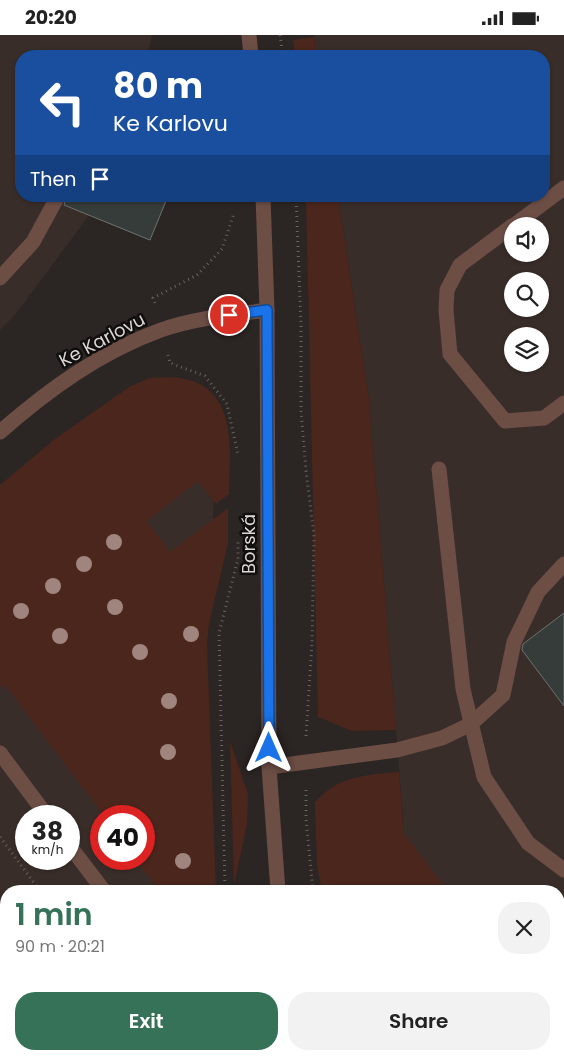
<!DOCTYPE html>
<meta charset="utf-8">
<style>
:root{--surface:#fff;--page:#f2f2f2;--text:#222;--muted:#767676;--accent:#367258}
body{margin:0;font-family:Poppins,sans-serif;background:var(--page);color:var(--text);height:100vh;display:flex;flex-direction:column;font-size:19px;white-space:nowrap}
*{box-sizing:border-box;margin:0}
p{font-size:16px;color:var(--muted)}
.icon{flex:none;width:28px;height:28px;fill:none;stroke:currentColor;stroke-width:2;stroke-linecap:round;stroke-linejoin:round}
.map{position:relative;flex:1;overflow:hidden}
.drawer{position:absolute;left:0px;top:850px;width:565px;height:175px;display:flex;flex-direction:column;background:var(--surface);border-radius:20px 20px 0 0;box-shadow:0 1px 4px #0004}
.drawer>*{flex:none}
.top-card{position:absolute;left:15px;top:15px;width:535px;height:152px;border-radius:20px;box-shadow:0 1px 4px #0004;background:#1a4fa0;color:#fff;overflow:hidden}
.tools{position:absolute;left:504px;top:182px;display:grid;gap:10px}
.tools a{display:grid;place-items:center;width:45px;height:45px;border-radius:50%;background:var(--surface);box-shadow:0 1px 4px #0004;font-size:25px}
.speed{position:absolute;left:15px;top:770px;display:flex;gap:10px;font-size:25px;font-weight:700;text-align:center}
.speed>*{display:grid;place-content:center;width:65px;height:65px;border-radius:50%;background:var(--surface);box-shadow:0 1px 4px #0004;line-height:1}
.speed small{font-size:12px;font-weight:400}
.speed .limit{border:8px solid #d22;background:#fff;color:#111}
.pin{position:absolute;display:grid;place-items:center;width:42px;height:42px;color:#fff;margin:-21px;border:2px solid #fff;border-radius:50%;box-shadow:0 1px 5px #0007}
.me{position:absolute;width:55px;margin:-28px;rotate:0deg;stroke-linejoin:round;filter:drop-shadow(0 0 4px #0008)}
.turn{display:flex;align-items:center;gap:18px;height:105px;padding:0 15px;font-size:22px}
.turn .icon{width:65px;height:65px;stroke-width:2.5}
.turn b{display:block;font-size:35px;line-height:42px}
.then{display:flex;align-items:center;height:48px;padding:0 15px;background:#0003;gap:10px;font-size:19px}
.round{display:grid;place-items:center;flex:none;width:52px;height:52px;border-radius:20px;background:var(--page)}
.summary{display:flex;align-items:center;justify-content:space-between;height:85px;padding:0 15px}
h1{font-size:30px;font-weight:600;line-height:38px;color:var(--accent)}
.button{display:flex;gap:10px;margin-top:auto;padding:10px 15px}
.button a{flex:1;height:58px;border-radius:20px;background:var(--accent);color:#fff;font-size:20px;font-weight:600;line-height:58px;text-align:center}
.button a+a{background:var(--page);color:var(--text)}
.status{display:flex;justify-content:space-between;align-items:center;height:35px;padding:0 25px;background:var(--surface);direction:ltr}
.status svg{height:14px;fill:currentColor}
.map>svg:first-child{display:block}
.built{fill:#392d29;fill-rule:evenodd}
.green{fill:#4b261c}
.building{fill:#363c39;stroke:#6d7370}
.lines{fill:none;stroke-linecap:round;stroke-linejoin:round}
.path{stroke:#686361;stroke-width:3;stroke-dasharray:1 4;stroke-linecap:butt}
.minor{stroke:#6c4e45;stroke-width:15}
.tree{fill:#9f857e}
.route-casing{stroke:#114b97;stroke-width:12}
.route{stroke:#1a73e8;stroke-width:9}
.labels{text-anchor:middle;stroke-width:5;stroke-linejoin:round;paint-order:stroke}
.street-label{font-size:18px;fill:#dad6d5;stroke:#110e0e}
</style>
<div class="status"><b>20:20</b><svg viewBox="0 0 49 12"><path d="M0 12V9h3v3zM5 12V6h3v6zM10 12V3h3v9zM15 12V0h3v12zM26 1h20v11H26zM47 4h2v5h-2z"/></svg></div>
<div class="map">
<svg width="564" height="1025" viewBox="0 0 564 1025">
<rect width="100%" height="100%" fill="#2b2523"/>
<!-- built -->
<g class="built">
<path d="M0 0H152L147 21H21V161H97L90 179 15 280 0 295Z"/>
<path d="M314 0H564V1000L559 1004V856H409L369 365 338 161H544V21H317ZM512 191H540V219H512ZM512 246H540V274H512ZM512 301H540V329H512Z"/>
<path d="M159 380 214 448 212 536 197 595 203 856H6V1019H232L234 1025H0V488ZM26 781H69V824H26ZM101 781H144V824H101Z"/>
</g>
<!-- green -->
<g class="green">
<path d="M314 2 317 21H295L293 5Z"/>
<path d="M306 161H338L369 365 396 695 352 696 318 682Z"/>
<path d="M175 342C183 344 191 345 198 348 238 368 229 423 229 459L216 469 198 446 147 486 170 517 228 473V508L209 589 207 609 216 856H160L135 824H144V781H104L5 650 0 653V450L55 404 129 352 149 343Z"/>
<path d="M230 706 248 759 247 789 234 850Z"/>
<path d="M399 737 404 798 448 856H322L317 831 315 767C320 763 324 757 330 754 349 740 376 739 399 737Z"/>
<path d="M564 983V1025H365L363 1019H559V987Z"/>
</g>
<!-- building -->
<g class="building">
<path d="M67 161H168L150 205 64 170Z"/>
<path d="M564 578V671L522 615 523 609Z"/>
</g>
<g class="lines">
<!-- path -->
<g class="path">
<path d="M280 0 283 21"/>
<path d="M296 161 301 291V375L306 436 314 500 312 608 306 701"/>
<path d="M155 268 153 263 197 240 222 214 234 178"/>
<path d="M168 320 170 328 205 341 227 369 238 420"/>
<path d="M306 755V784L313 856"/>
<path d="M0 802 40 856"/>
<path d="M225 856 219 598 238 524V507"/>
<path d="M160 1019 164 1025"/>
<path d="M245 1019 246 1025"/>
<path d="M350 1019 353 1025"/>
</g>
<!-- minor -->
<g class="minor">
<path d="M249 0 251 21"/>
<path d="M263 161 267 275 269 732 278 856"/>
<path d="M512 191 460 230 447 255 446 275 450 319 505 386 544 383 564 368"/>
<path d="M513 191 564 153"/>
<path d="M0 243 33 207 58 161"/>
<path d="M0 397C48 355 100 317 161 295 195 283 232 280 267 275"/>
<path d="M439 434 463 654 484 742 528 808 564 835"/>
<path d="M0 718 47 781"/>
<path d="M269 732 397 715 442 703 471 689 503 660 514 607 538 557 564 529"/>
<path d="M69 810 104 856"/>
<path d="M199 1019 202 1025"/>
<path d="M311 1019 313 1025"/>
</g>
</g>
<!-- trees -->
<g class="tree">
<circle cx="114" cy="507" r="8"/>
<circle cx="84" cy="529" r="8"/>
<circle cx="53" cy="551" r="8"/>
<circle cx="115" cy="572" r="8"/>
<circle cx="21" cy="576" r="8"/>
<circle cx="191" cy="599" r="8"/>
<circle cx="60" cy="601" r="8"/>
<circle cx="140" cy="617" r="8"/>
<circle cx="169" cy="666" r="8"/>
<circle cx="168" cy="717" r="8"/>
<circle cx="183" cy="826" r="8"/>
</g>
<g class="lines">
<!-- route casing -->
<g class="route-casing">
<path id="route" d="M229 280 267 275 269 713"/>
</g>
<!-- route -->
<use href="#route" class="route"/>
</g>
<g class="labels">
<!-- street labels -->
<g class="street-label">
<text transform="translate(102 305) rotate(-28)" y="6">Ke Karlovu</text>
<text transform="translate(249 509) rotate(-90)" y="6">Borská</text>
</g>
</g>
</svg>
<div class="tools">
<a><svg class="icon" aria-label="sound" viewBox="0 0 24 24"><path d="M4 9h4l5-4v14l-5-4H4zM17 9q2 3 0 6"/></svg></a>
<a><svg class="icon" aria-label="search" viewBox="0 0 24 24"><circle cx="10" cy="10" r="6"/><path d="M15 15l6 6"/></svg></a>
<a><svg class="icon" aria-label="layers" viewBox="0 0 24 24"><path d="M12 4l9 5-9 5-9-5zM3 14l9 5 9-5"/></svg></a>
</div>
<div class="speed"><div>38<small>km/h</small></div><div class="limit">40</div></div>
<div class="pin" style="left:229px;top:280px;background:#d93025"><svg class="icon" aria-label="arrive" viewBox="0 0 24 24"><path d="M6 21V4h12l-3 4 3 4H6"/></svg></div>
<svg class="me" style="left:269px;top:713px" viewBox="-20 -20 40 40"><path d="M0-17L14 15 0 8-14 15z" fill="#1a73e8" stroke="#fff" stroke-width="4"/></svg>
<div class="top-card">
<div class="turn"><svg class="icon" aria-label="left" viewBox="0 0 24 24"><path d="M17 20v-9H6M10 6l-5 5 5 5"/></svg><div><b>80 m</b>Ke Karlovu</div></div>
<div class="then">Then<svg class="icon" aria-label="arrive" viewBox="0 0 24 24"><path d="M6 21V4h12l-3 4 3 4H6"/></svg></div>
</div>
<section class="drawer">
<div class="summary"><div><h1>1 min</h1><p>90 m · 20:21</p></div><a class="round"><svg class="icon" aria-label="close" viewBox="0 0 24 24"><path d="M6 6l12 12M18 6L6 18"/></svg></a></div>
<div class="button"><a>Exit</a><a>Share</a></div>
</section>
</div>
